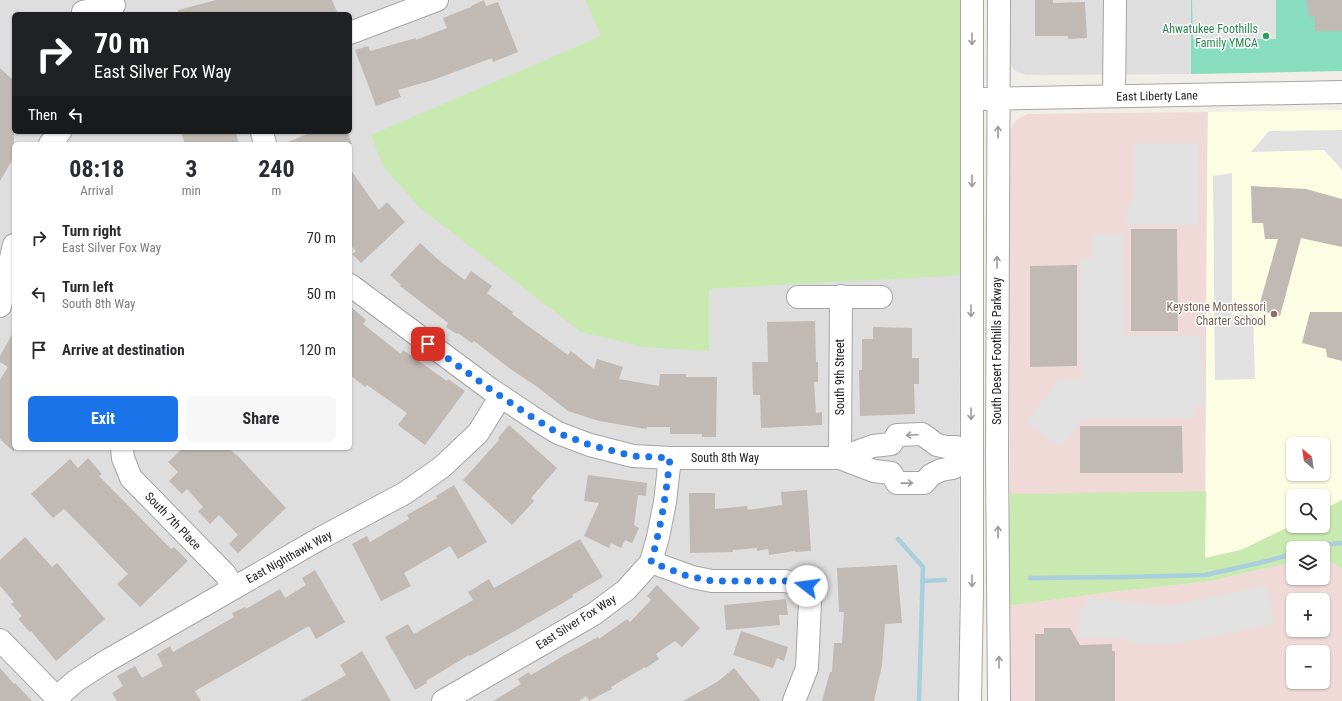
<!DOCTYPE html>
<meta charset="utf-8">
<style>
:root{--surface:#fff;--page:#f7f7f7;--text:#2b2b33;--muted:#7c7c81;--accent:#1a73e8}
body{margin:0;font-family:"Roboto Condensed",sans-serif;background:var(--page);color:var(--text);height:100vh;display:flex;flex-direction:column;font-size:15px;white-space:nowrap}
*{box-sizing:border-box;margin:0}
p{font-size:13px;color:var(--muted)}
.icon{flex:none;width:22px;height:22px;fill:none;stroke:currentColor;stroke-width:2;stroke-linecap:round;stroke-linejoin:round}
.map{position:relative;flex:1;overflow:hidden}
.drawer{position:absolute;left:12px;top:142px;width:340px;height:308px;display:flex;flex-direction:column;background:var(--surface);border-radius:6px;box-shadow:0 1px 3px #0004}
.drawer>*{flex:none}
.hud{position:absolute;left:12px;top:12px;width:340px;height:122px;border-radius:6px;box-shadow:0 1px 3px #0004;background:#202124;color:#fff;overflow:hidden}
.needle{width:26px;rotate:331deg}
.tools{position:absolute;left:1286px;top:437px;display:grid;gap:8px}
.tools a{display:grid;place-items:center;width:44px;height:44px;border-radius:6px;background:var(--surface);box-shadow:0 1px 3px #0004;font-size:20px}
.pin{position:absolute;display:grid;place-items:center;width:34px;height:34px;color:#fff;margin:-17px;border-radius:8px;box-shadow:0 2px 6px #0006}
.me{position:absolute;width:44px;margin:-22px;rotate:285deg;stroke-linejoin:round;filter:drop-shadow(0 0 3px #0008)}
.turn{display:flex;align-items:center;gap:14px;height:84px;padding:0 16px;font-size:18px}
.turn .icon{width:52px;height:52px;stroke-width:2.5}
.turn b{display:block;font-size:28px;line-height:34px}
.then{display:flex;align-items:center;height:38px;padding:0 16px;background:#0003;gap:8px;font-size:15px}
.eta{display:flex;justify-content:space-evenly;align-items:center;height:68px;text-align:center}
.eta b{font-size:24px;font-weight:700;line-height:28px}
.action{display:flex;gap:8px;margin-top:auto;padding:8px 16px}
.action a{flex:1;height:46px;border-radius:6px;background:var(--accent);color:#fff;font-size:16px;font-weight:700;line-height:46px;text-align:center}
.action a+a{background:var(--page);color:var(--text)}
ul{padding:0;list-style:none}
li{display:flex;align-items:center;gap:12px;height:56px;padding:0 16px}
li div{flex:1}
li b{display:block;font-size:15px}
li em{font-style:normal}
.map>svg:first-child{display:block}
.residential{fill:#dedede;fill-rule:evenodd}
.commercial{fill:#f0dad8;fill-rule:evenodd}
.education{fill:#fcfee3;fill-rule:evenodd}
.grass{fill:#c8e9af}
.pitch{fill:#88ddc1}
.parking{fill:#e1e1e1}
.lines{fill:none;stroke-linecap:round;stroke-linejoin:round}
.stream{stroke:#a9cedd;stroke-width:4.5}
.building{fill:#c1bab4}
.minor-casing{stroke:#a5a5a5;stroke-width:24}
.minor{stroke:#fff;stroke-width:22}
.oneway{stroke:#9b9b9b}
.route{stroke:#1a73e8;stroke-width:7;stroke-dasharray:0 12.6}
.leisure-dot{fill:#2e9e5b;stroke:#fff;stroke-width:1.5}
.education-dot{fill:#8d6e63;stroke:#fff;stroke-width:1.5}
.labels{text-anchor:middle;stroke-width:3;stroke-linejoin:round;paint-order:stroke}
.leisure-label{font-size:12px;fill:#27864d;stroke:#fff;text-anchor:end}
.street-label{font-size:12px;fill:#212121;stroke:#fff}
.education-label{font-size:12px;fill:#785e54;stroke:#fff;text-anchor:end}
</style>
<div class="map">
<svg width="1342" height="701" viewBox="0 0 1342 701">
<rect width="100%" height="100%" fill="#f1eee7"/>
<!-- residential -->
<g class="residential">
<path d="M0 0H585L602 36 372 135 708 351 709 289 960 274 959 701H0ZM14 14H350V132H14ZM14 144H350V448H14Z"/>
<path d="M1008 0H1191V74L1026 75 1015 71 1010 64 1008 51Z"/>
</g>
<!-- commercial -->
<g class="commercial">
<path d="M1208 112 1207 185 1206 491 1010 494 1009 132 1016 120 1027 114Z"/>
<path d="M1323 557 1342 569V701H1005L1007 606 1111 592 1211 581 1293 562V578H1323ZM1293 600H1323V630H1293ZM1293 652H1323V682H1293Z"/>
</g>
<!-- education -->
<path class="education" d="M1342 110V500L1323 510V496H1293V525L1241 550 1205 558 1207 185 1208 112ZM1293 444H1323V474H1293Z"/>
<!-- grass -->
<g class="grass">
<path d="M585 0H960L963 275 709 289V351L644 347 581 332 419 207 383 166 371 135 601 36Z"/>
<path d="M1206 491 1205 558 1241 550 1293 525V526H1323V510L1342 500V569L1323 557V548H1293V562L1211 581 1111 592 1007 606 1010 494Z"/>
</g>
<!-- pitch -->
<path class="pitch" d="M1191 0H1342V71L1191 74Z"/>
<!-- parking -->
<g class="parking">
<path d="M1192 0H1276V39H1193Z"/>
<path d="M1342 130V170L1324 150 1251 152 1269 131Z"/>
<path d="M1134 143H1198V225H1126V213L1134 195Z"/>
<path d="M1232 173V315L1253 314 1255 379 1215 380 1213 176Z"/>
<path d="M1123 234 1124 335H1202L1203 406H1194V418L1083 419 1060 448 1026 422 1059 379H1081L1080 258H1092V235Z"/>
<path d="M1266 586 1274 624 1175 644H1138L1122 638H1078L1079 609 1086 608V597L1169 606Z"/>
</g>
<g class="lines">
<!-- stream -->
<g class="stream">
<path d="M898 539 923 567 919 701"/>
<path d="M1314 548 1330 544 1342 543"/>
<path d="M1030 578 1126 577 1205 575 1259 563 1293 554"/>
<path d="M922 581 945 580"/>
</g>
</g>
<!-- building -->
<g class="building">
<path d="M216 0H332L338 14H178V10Z"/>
<path d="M484 0 486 6 498 2 518 52 493 62 492 58 433 80 398 90 401 97 376 106 355 50 368 46 370 51 416 38V40L447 28 443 18 471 7V6Z"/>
<path d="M1035 0H1053V3L1085 2 1087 38 1068 39V36H1035Z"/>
<path d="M1306 0H1342V31H1315V16L1309 17Z"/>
<path d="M0 68 14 81V157L0 181Z"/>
<path d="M181 132H236L239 144H185Z"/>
<path d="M312 132H347L352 144H283Z"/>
<path d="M350 169 379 210 387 202 405 222 361 263 352 254 356 251 350 245Z"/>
<path d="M1251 186 1306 189 1342 199V247L1301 238 1280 316 1258 310 1278 239H1265L1263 223H1252Z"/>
<path d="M1131 229H1177L1178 331H1131Z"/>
<path d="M420 243 441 262 465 280 471 271 492 286 487 293 513 312 512 314 568 355 571 351 594 369 597 359 623 367 619 379 659 386 660 374H686V377H717L716 437H702V434H670V427H647L646 429 599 421 568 411 536 386 509 368 474 341 472 343 458 333 457 334 446 327 448 323 400 286 401 285 390 275Z"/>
<path d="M1077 265V366L1030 367V266Z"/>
<path d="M350 306 366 320 363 324 401 354 403 350 447 381 448 379 465 391 425 445 398 425 407 413 367 385 365 387 350 375Z"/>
<path d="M1310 312H1342V361L1327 357 1326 349 1302 343Z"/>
<path d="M815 321 816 362H818V382H814L816 413 822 412V425L761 428 760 395H753L752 362H768L767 322Z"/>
<path d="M873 327 912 328V358H919V384H914L915 414 860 416 859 370H862V339H873Z"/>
<path d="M14 331V452L0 439V380L8 367 0 362V356Z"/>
<path d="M509 425 557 468 531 498 534 501 512 525 463 480 499 440 498 438Z"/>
<path d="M1080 426H1182L1183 473H1080Z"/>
<path d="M183 448H229L236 455H237L286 508 238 553 229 544 238 535 219 515 210 524 198 511 203 507 187 489 182 494 169 481 178 472 168 462Z"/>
<path d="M88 458 102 474 99 476 171 549 174 547 188 561 140 607 117 584 128 574 95 540 64 509 53 518 31 494 70 459 78 468Z"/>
<path d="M588 475 647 483 646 496 638 495 634 525 639 528 632 543 625 540 621 548 611 543 609 548 584 536 599 503 584 501Z"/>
<path d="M454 485 487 542 458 559 450 546 404 573 411 586 381 601 352 544 367 536 370 542 409 519 407 515 437 498 436 496Z"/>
<path d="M807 490 811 551 795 552V551L769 555 768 549 757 551V548L733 550V552L690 553 689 493H715V509L747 506 748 510 782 505 781 492Z"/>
<path d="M25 537 52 567 57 563 105 619 56 661 31 631 30 632 18 619 22 616 11 604 14 602 0 586V560Z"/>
<path d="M580 539 603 577 572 595 573 597 518 629 470 656 469 655 426 681 427 683 415 690 385 637 408 624 414 634 473 600 468 592 489 579 494 588Z"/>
<path d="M897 565 902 623 885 624 882 665 874 701H822L830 672H832L834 643H842L844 612H839L837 568Z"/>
<path d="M315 570 345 622 316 639 309 626 195 691 201 701H117L112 693 123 686 117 676 135 666 142 678 163 666 157 654 170 646 173 652 234 617 232 613 245 607 246 609 280 589 285 598 306 585 302 578Z"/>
<path d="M657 585 700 628 682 647 675 641 656 654 659 659 646 668 645 667 611 687 612 689 589 701 586 696 579 701H493L521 684 518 679 529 672 531 675 563 656 598 637 599 639 627 619 630 622 651 600 647 596Z"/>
<path d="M786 599 788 615H779L780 625 726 630 724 605Z"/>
<path d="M1044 628H1070L1080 645 1112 644V651H1115V701H1035V634H1044Z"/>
<path d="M741 631 788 647 784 661 777 658 773 668 733 655Z"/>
<path d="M362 651 391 701H300L346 675 340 665Z"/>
<path d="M0 668 14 684 15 683 32 701H0Z"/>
<path d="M734 668 761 701H683L717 682Z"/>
</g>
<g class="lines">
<!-- minor casing -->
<g class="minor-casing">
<g id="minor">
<path d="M999 0 997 457 999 701"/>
<path d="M83 12 114 5"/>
<path d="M350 33 437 0"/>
<path d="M1114 96 1115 0"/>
<path d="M983 99 1342 92"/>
<path d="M262 132 265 144"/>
<path d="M50 144 60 132"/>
<path d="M350 285 490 389 532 417 558 433 590 445 633 456 670 458H840L873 446 891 444 897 435 922 434 937 445 946 447H956L971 458"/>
<path d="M798 297H881"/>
<path d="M0 306 14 245"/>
<path d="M122 448 123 458 131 478 225 574 234 588"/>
<path d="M840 458 841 296"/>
<path d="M840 458 874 471 891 473 897 483H924L931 475 941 470 953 468 971 458"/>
<path d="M651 562 692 577 712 581H785L807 586 810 602 807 668 794 701"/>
<path d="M0 640 60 701"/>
<path d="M57 697 77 680 105 662 321 538 405 493 442 467 478 433 501 396"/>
<path d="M443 701 594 614 626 590 651 562 658 537 665 502 670 458"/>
<path d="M970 701 972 591V0"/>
</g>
</g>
<!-- minor -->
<use href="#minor" class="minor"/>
</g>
<!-- one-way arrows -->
<defs><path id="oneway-shaft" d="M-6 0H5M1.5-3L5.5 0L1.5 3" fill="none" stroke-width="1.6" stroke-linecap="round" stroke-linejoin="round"/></defs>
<g class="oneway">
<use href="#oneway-shaft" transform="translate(972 39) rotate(90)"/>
<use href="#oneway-shaft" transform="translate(998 132) rotate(-90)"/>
<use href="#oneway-shaft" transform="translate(972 181) rotate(90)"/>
<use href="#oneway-shaft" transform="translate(997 262) rotate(-90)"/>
<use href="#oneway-shaft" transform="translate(971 311) rotate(90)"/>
<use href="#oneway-shaft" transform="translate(971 414) rotate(90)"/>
<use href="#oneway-shaft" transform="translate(912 435) rotate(177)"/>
<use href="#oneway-shaft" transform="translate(907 483) rotate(-1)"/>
<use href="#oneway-shaft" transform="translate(998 532) rotate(-90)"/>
<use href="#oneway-shaft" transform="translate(972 581) rotate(90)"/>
<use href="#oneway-shaft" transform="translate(999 662) rotate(-90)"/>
</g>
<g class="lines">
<!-- route -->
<path class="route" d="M428 344 490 389 532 417 558 433 590 445 633 456 670 458C666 495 661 527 651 562L684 575 712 581H785L807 586"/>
</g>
<!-- markers -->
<circle class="leisure-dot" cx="1266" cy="36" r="4"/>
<circle class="education-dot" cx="1274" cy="314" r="4"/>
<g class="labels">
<!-- leisure labels -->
<g class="leisure-label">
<text x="1258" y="33">Ahwatukee Foothills<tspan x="1258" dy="14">Family YMCA</tspan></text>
</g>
<!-- street labels -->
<g class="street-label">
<text transform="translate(1157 96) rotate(-1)" y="4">East Liberty Lane</text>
<text transform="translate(997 351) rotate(-90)" y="4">South Desert Foothills Parkway</text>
<text transform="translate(840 377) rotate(-90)" y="4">South 9th Street</text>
<text x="725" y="462">South 8th Way</text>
<text transform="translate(173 521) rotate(46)" y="4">South 7th Place</text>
<text transform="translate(289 557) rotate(-29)" y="4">East Nighthawk Way</text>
<text transform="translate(576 622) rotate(-32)" y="4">East Silver Fox Way</text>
</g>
<!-- education labels -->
<g class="education-label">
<text x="1266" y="311">Keystone Montessori<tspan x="1266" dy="14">Charter School</tspan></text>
</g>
</g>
</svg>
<div class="tools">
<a><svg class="needle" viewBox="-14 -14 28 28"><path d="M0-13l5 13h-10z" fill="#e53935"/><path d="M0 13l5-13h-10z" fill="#7c7c81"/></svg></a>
<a><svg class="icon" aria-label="search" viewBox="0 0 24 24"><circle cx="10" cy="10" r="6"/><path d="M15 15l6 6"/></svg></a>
<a><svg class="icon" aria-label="layers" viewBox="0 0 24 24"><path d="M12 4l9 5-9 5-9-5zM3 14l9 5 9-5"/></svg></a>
<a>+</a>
<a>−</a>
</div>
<div class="pin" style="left:428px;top:344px;background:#d93025"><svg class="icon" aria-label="arrive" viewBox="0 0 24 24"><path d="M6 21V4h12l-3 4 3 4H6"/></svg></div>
<svg class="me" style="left:807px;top:586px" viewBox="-20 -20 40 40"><circle r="19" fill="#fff"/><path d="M0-13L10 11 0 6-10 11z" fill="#1a73e8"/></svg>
<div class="hud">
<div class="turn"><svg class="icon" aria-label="right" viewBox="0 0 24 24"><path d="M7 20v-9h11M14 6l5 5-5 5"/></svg><div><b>70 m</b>East Silver Fox Way</div></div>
<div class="then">Then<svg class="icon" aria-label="left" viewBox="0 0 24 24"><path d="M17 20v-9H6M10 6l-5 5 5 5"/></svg></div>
</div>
<section class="drawer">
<div class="eta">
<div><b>08:18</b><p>Arrival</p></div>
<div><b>3</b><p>min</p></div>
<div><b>240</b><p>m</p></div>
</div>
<ul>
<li><svg class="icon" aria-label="right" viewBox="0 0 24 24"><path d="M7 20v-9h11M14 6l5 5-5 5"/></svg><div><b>Turn right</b><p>East Silver Fox Way</p></div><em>70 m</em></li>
<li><svg class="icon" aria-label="left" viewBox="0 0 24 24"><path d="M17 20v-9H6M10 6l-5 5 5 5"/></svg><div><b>Turn left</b><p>South 8th Way</p></div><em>50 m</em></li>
<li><svg class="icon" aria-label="arrive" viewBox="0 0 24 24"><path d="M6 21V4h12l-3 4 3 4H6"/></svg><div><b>Arrive at destination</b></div><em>120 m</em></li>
</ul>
<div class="action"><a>Exit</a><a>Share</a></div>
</section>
</div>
